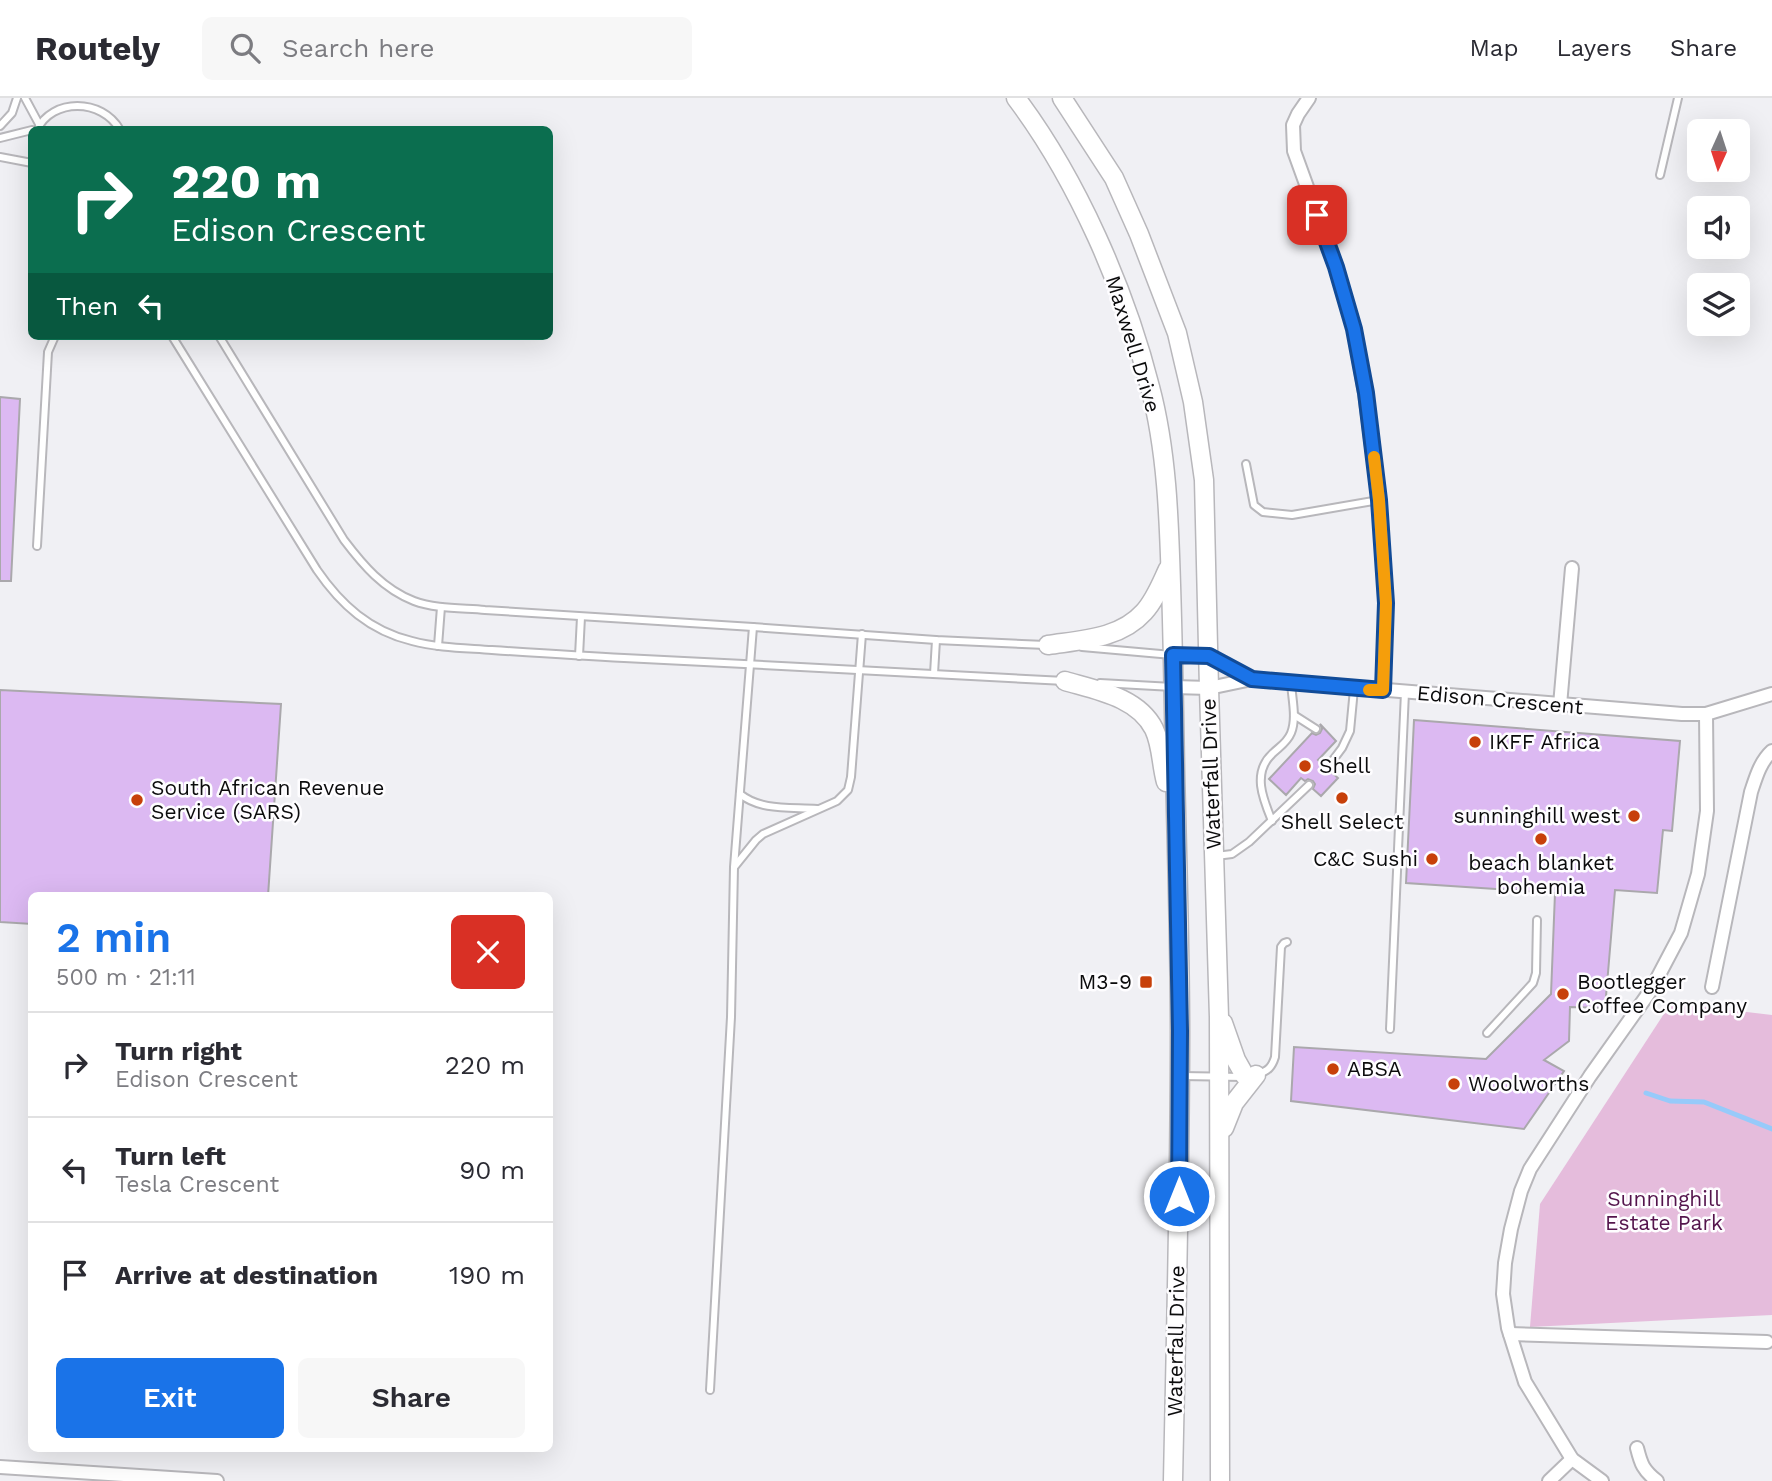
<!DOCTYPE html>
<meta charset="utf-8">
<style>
:root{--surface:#fff;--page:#f7f7f7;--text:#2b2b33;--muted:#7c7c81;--line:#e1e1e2;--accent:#1a73e8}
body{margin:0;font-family:"Work Sans",sans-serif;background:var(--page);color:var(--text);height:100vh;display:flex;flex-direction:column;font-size:26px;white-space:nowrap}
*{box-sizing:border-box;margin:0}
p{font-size:23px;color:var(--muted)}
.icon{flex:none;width:38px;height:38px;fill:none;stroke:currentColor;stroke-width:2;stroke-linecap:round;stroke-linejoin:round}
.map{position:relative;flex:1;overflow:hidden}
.details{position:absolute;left:28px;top:794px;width:525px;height:560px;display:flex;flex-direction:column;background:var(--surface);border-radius:10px;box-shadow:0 7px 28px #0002}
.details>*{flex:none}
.top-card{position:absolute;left:28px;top:28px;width:525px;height:214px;border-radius:10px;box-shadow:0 7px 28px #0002;background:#0b6e4f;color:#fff;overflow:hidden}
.needle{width:46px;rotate:183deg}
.controls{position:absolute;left:1687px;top:21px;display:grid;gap:14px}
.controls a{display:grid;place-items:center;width:63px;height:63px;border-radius:10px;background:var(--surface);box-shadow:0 7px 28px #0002;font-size:35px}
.pin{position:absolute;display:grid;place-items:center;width:60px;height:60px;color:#fff;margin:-30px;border-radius:14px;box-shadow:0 4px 10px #0006}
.me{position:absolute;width:77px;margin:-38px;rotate:0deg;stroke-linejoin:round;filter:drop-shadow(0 0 5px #0008)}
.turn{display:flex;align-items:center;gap:24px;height:147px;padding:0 28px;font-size:32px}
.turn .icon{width:91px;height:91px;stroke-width:2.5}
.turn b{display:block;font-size:49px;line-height:60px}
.then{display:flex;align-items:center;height:66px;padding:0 28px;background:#0003;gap:14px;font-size:26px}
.round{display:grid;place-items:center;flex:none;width:74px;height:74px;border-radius:10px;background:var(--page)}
.overview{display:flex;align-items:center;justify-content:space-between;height:119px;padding:0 28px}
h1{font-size:42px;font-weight:600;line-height:52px;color:var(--accent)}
.primary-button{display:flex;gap:14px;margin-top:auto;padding:14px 28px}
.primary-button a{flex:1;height:80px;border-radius:10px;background:var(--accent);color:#fff;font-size:28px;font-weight:600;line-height:80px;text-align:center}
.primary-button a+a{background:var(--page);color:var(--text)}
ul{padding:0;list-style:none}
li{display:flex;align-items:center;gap:21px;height:105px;padding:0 28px;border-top:2px solid var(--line)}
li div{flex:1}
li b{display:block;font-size:26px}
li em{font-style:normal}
header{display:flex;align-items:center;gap:42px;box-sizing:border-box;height:98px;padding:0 35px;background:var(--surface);border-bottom:2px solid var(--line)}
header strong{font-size:33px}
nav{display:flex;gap:38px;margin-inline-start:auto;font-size:24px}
.search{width:490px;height:63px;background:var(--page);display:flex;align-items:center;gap:18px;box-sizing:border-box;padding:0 24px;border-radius:10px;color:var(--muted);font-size:26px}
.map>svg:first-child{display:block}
.green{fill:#e5bcdc}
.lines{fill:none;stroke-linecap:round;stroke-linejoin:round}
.stream{stroke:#97cafa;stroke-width:5}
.building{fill:#dcb9f2;stroke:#aaa8ac;stroke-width:2}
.service-casing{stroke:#b8b7bb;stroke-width:10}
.minor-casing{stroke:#b8b7bb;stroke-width:16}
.secondary-casing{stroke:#b8b7bb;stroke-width:21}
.service{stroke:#fff;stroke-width:6}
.minor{stroke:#fff;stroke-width:12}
.secondary{stroke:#fff;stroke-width:18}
.route-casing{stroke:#114b97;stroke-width:18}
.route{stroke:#1a73e8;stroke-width:12}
.slow{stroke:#f59e0b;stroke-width:12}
.poi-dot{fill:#c7400a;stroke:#fefdff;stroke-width:2.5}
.labels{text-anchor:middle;stroke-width:5;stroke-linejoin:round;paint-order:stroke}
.street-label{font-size:21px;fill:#0b0b0c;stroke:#fefdff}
.poi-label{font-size:21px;fill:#0b0b0c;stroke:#fefdff;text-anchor:start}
.park-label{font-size:21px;fill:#54144c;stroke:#fefdff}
</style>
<header>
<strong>Routely</strong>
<div class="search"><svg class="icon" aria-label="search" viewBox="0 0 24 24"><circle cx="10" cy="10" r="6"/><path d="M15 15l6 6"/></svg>Search here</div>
<nav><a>Map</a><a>Layers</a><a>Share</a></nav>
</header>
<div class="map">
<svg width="1772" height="1383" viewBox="0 0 1772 1383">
<rect width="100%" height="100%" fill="#f0f0f4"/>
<!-- green -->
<path class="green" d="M1671 905 1772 917V1217L1530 1229 1540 1106Z"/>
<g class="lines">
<!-- stream -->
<path class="stream" d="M1646 995 1670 1003 1704 1004 1772 1031"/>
</g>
<!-- building -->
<g class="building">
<path d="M0 299 20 301 11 483H0Z"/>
<path d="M0 592 281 606 268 798H32V826L0 824Z"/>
<path d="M1414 622 1680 643 1672 733 1663 732 1657 795 1615 792 1605 910 1570 909 1569 943 1544 962 1564 973 1524 1031 1291 1003 1294 949 1486 961 1551 896 1555 795 1406 785Z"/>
<path d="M1320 626 1336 643 1318 662 1323 666 1321 670 1323 674 1327 676 1331 674 1338 680 1321 698 1313 691 1315 686 1313 683 1308 681 1305 683 1301 680 1286 697 1269 681 1312 635 1316 637 1320 635 1322 631Z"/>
</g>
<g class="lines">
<!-- service casing -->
<g class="service-casing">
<g id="service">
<path d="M25 0 39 26"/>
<path d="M0 28 12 15 17 0"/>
<path d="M37 32C52 0 102 0 120 32"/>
<path d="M0 40 32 32"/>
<path d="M0 59 32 65"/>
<path d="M1660 77 1678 0"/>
<path d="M172 238 317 472C341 507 370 533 412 543 438 550 465 550 492 552 536 555 580 558 624 560 771 568 918 574 1065 583"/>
<path d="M219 238 344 442C363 467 383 491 414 503 435 511 462 510 485 512L753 529 936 542 1046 547"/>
<path d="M1246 366 1254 407 1263 414 1292 417 1379 402"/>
<path d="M37 448 48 254 55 238"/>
<path d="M438 548 441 509"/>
<path d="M1082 549 1172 557"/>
<path d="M579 558 581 519"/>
<path d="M934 576 936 542"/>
<path d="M1100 585 1173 589"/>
<path d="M1294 617 1316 631"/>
<path d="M1327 670 1342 650 1350 633 1354 591"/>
<path d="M740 696C761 713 791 709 817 711"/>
<path d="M1272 723C1263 701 1252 675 1272 656 1279 649 1287 645 1291 635 1297 620 1292 601 1291 585"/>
<path d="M1216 758 1232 756 1249 744 1309 687"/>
<path d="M735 768 756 742 763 736 837 703 848 692 851 679 862 536"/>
<path d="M1390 931 1405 594"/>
<path d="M1487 935 1533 885 1536 875 1537 822"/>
<path d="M1258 976C1268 973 1272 969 1275 959L1281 849 1284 845 1287 844"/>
<path d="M1181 978 1244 979"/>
<path d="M710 1292 731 919 734 769 753 529"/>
</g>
</g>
<!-- minor casing -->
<g class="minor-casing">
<g id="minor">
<path d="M1309 0 1298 16 1293 27 1294 53 1336 169 1354 231 1365 295 1379 402 1386 505 1383 592"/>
<path d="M1173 557 1209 558 1252 581"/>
<path d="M1174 589 1209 590 1252 581 1682 616H1706L1772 596"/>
<path d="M1560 607 1572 470"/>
<path d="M1712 889 1751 694C1756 679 1760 664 1772 653"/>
<path d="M1510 1236 1767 1244"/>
<path d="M1637 1350C1641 1366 1643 1372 1657 1383"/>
<path d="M0 1369 217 1383"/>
<path d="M1549 1383 1572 1361"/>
<path d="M1602 1383 1572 1361 1525 1284 1508 1230 1503 1196 1505 1165 1511 1131 1521 1093 1530 1071 1590 978 1651 892 1681 835 1698 776 1707 713 1706 616"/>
</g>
</g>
<!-- secondary casing -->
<g class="secondary-casing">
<g id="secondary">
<path d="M1016 0C1077 81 1125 191 1150 289 1167 353 1169 421 1171 487 1173 548 1174 610 1175 672 1177 759 1180 847 1180 935 1180 1084 1176 1234 1173 1383"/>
<path d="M1062 0 1114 80 1139 136 1177 235 1193 304 1204 382 1209 590 1219 919 1220 1383"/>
<path d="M1048 547C1081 542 1120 541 1144 514 1155 502 1161 486 1168 471"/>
<path d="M1065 583C1096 592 1138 599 1154 631 1162 648 1161 666 1166 684"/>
<path d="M1223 925 1236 962 1245 978"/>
<path d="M1224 1030 1234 1005 1256 977"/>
</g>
</g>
<!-- service -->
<use href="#service" class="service"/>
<!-- minor -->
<use href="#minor" class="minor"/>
<!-- secondary -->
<use href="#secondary" class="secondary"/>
</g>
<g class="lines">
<!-- route casing -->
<g class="route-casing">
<path id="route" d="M1179 1098 1180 933 1173 557 1209 558 1252 581 1383 592 1386 505 1379 402 1366 295 1354 231 1336 169 1317 117"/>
</g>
<!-- route -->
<use href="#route" class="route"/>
<!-- slow -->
<path class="slow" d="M1369 592H1383L1386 505 1379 402 1374 359"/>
</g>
<!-- markers -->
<g class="poi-dot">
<circle cx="1475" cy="644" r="7"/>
<circle cx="1305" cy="668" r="7"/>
<circle cx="1342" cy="700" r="7"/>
<circle cx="137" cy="702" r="7"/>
<circle cx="1634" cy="718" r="7"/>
<circle cx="1541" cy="741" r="7"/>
<circle cx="1432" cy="761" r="7"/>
<rect x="1139" y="877" width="14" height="14" rx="3.5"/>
<circle cx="1563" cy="896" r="7"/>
<circle cx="1333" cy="971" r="7"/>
<circle cx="1454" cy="986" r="7"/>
</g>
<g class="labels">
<!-- street labels -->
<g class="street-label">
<text transform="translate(1133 246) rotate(73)" y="7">Maxwell Drive</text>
<text transform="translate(1500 602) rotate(5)" y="7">Edison Crescent</text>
<text transform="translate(1211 676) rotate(-92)" y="7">Waterfall Drive</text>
<text transform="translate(1176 1243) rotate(-89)" y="7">Waterfall Drive</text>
</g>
<!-- poi labels -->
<g class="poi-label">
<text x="1489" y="651">IKFF Africa</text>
<text x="1319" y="675">Shell</text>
<text x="151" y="697">South African Revenue<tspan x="151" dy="24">Service (SARS)</tspan></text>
<text x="1620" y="725" text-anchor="end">sunninghill west</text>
<text x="1342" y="731" text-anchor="middle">Shell Select</text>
<text x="1418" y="768" text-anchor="end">C&amp;C Sushi</text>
<text x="1541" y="772" text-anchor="middle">beach blanket<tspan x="1541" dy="24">bohemia</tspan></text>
<text x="1132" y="891" text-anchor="end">M3-9</text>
<text x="1577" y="891">Bootlegger<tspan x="1577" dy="24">Coffee Company</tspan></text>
<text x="1347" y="978">ABSA</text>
<text x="1468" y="993">Woolworths</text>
</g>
<!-- park labels -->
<g class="park-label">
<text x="1664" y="1108">Sunninghill<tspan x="1664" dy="24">Estate Park</tspan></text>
</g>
</g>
</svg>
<div class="controls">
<a><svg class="needle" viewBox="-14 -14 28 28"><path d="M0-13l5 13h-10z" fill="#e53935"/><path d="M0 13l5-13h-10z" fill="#7c7c81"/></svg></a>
<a><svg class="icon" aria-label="sound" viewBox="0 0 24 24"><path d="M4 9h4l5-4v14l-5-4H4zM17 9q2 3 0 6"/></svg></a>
<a><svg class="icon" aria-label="layers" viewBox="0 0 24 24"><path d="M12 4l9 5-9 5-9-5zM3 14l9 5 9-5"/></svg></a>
</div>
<div class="pin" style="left:1317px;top:117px;background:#d93025"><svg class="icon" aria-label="arrive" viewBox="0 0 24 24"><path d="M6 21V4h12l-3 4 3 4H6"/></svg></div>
<svg class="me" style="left:1179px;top:1098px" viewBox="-20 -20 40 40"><circle r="17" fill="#1a73e8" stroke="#fff" stroke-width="3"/><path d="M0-11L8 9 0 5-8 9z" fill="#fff"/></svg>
<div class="top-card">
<div class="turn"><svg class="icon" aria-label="right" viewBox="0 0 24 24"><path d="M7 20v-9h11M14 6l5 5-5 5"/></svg><div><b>220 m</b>Edison Crescent</div></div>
<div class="then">Then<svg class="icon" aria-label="left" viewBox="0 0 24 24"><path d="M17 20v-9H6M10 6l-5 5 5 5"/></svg></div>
</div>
<section class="details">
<div class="overview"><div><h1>2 min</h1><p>500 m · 21:11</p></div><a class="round" style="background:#d93025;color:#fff"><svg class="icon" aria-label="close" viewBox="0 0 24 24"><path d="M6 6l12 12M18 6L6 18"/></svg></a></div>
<ul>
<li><svg class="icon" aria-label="right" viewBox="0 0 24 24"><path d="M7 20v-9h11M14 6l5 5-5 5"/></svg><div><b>Turn right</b><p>Edison Crescent</p></div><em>220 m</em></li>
<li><svg class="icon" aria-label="left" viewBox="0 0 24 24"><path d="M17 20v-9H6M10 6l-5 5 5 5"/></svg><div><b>Turn left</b><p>Tesla Crescent</p></div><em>90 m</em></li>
<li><svg class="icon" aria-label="arrive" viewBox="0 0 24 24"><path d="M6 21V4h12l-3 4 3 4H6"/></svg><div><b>Arrive at destination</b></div><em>190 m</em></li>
</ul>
<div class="primary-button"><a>Exit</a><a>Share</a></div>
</section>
</div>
